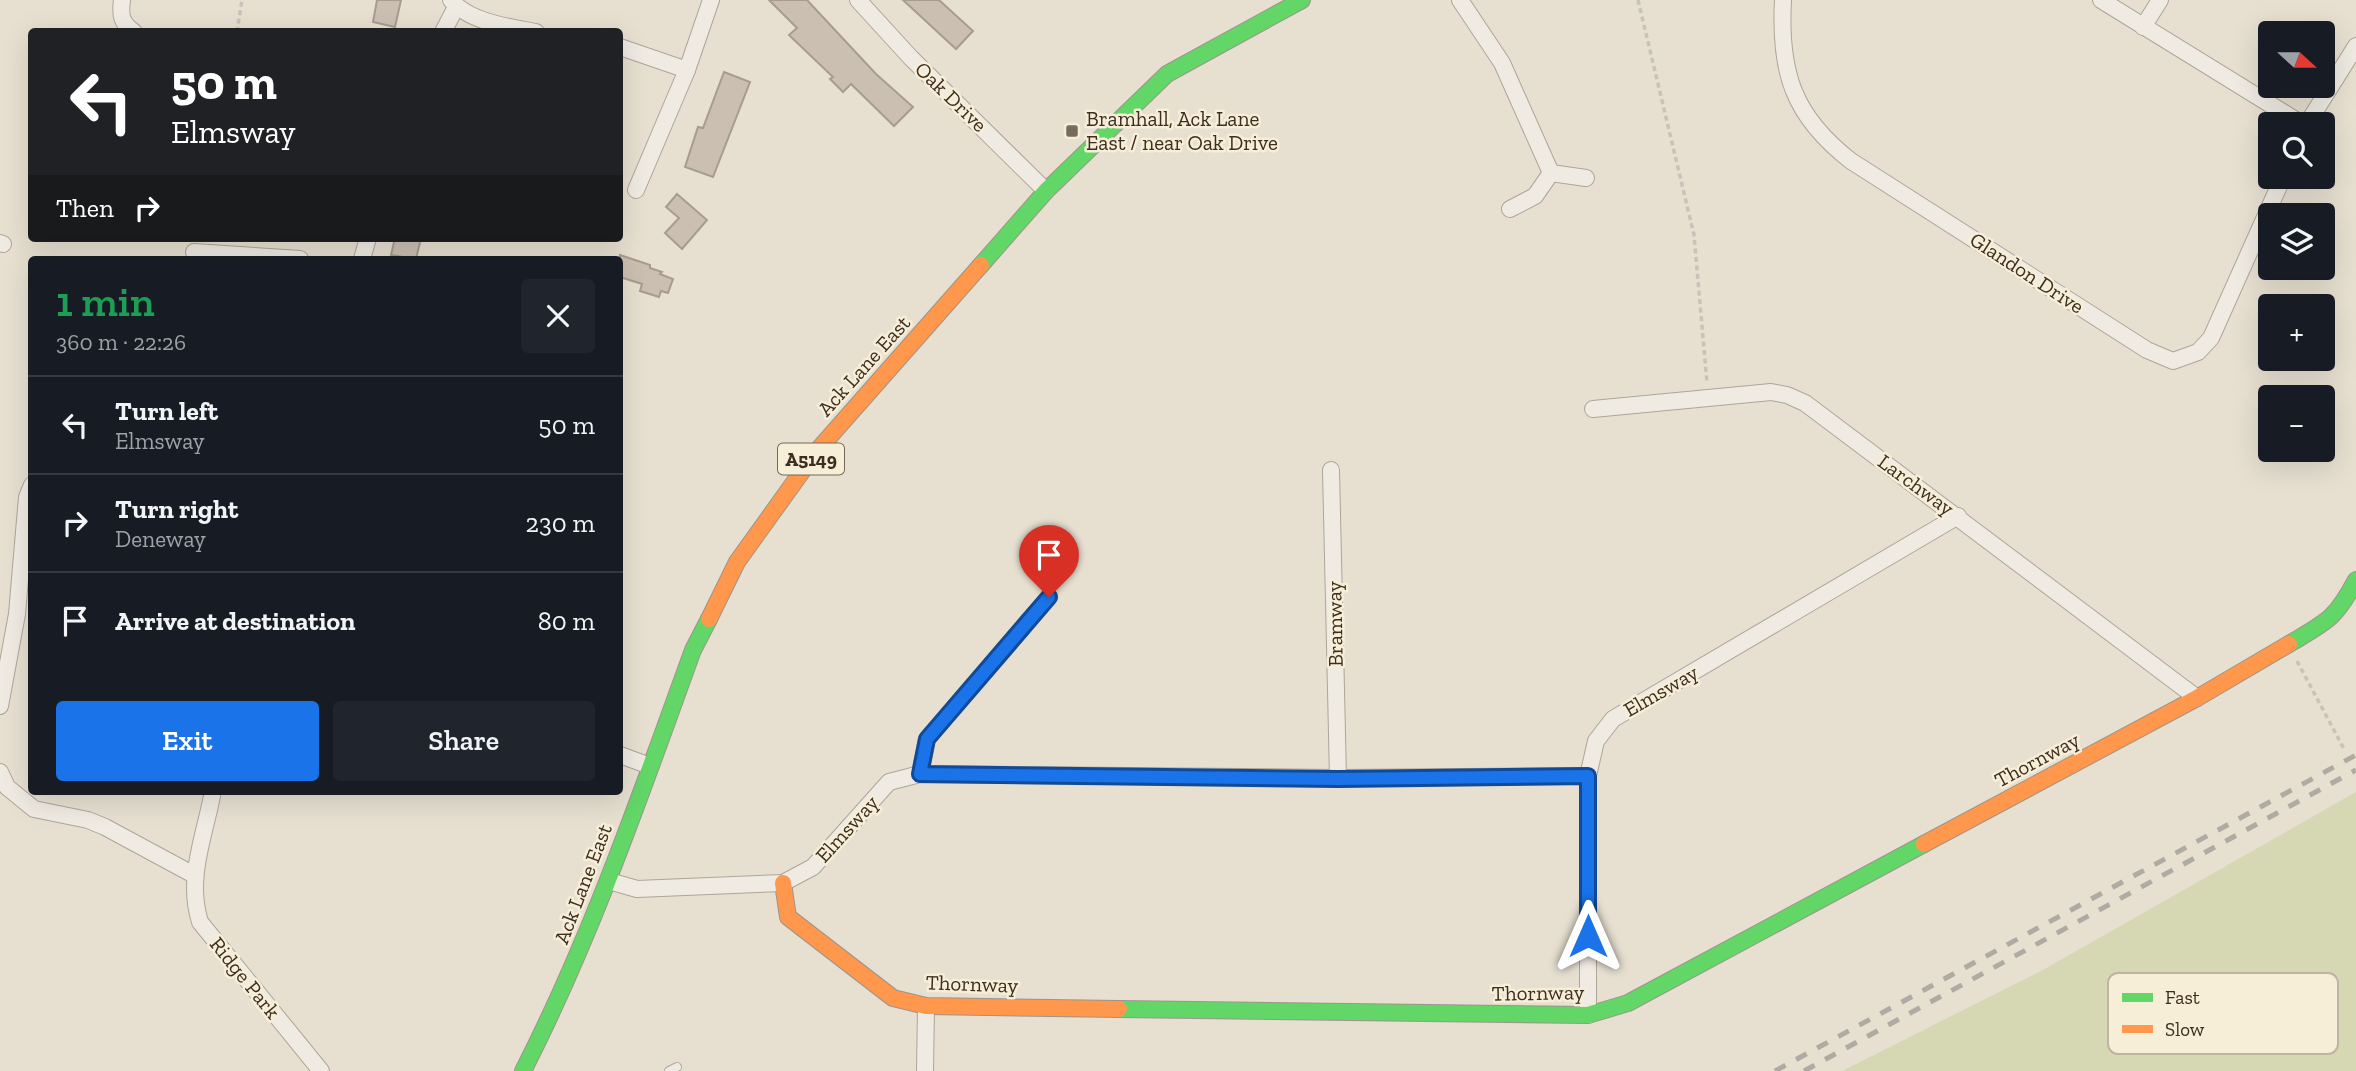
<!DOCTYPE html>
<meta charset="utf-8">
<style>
:root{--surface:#171b24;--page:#20242c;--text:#f1f3f6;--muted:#9ea1a6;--line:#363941;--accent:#1a73e8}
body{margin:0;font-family:"Zilla Slab",serif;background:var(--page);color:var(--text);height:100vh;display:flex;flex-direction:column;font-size:26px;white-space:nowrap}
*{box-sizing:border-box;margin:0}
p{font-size:23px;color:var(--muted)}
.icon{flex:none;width:38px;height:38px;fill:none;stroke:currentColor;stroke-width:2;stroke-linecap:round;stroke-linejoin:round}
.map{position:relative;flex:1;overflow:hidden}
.drawer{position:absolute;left:28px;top:256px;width:595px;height:539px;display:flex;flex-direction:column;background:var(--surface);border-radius:7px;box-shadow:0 7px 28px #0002}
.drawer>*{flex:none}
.banner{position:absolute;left:28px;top:28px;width:595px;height:214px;border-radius:7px;box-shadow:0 7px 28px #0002;background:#202124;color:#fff;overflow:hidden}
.needle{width:46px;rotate:111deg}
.buttons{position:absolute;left:2258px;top:21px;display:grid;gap:14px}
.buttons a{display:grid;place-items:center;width:77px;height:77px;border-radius:7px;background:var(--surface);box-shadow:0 7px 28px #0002;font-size:35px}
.pin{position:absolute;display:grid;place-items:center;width:60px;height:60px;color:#fff;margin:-72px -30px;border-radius:50% 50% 50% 0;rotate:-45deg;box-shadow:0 0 7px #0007}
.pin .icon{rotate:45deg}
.me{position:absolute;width:77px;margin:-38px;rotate:0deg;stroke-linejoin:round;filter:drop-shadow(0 0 5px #0008)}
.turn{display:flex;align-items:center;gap:24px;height:147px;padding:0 28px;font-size:32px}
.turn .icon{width:91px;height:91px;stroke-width:2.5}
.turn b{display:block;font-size:49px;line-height:60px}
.then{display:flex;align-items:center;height:66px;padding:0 28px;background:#0003;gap:14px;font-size:26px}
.round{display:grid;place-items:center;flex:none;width:74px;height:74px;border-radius:7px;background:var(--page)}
.headline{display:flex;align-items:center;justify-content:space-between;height:119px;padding:0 28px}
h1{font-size:42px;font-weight:600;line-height:52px;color:#1e9e55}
.action{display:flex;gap:14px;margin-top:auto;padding:14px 28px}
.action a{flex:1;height:80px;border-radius:7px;background:var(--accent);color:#fff;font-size:28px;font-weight:600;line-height:80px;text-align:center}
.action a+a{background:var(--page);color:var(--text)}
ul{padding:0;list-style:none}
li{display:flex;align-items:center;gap:21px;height:98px;padding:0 28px;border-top:2px solid var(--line)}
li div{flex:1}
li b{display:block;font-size:26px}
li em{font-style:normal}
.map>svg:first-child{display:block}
.green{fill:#d6d7b3}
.building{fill:#cbbfb2;stroke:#a89c90;stroke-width:2}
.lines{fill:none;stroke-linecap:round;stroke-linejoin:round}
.lane-casing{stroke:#ada599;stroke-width:10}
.street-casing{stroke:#ada599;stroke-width:18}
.fast-casing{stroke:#9c958a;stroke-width:18}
.slow-casing{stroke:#9c958a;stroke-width:18}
.path{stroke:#c8c2b9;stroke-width:3.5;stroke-dasharray:5 3.5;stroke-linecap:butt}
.lane{stroke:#efebe3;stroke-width:8}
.street{stroke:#efebe3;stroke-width:16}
.fast{stroke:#63d668;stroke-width:16}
.slow{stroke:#ff974d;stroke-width:16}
.rail{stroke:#afaaa2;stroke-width:5;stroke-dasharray:12 12;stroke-linecap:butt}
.route-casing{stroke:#114b97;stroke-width:18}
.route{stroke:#1a73e8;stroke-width:12}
.poi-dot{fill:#786c5e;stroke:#f7eed8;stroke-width:2.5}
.labels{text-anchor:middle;stroke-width:5;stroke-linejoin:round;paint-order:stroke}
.shield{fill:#f7eed8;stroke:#756857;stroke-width:2}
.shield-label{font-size:19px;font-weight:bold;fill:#3d2e20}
.street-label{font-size:21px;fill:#3d2e20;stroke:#f7eed8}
.poi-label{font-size:21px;fill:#3d2e20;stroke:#f7eed8;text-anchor:start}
.key{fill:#f7eed8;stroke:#bfb4a1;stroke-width:2}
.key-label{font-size:19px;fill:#3d2e20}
</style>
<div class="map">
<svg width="2356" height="1071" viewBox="0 0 2356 1071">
<rect width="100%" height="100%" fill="#e7e0d1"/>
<!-- green -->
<path class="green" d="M2356 792V1071H1842L2041 971Z"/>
<!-- building -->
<g class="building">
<path d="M377 0H401L395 27 373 22Z"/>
<path d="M769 0H807L876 74 913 107 894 126 851 84 843 92 830 79 833 77 789 35 797 28Z"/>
<path d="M903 0H939L973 31 956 49Z"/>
<path d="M724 72 750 82 713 177 685 167 698 127 703 128Z"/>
<path d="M677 194 707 220 682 249 665 233 679 218 666 207Z"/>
<path d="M395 238H421L416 259 391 255Z"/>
<path d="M620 255 650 265V268L662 272 660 274 673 279 668 293 661 291 659 297 640 291 642 284 620 277Z"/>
</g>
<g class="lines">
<!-- lane casing -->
<g class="lane-casing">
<path id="lane" d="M669 1071 677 1067"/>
</g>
<!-- street casing -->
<g class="street-casing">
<g id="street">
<path d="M122 0C120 15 121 23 134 32"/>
<path d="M451 0C469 22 509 27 536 32"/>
<path d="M858 0 911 58 1046 191"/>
<path d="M1460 0 1502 63 1551 173 1535 196 1510 209"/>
<path d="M1783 0C1779 72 1793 116 1851 161L2147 350 2173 361 2198 352 2211 338 2283 177"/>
<path d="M2101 0 2302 124"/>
<path d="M2143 27 2160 0"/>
<path d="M443 32 456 7"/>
<path d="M620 47 687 70"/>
<path d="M2307 124 2356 46"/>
<path d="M1551 173 1586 178"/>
<path d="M636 190 687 70 711 0"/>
<path d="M0 243 3 244"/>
<path d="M194 252 300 259"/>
<path d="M362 259 368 238"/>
<path d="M1593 409 1771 392 1787 395 1805 403 2197 698"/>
<path d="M1331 470 1338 778"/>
<path d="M0 706 17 614 27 497 32 485"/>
<path d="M620 755 650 766"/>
<path d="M0 772 7 787 34 809 88 820 105 827 194 875"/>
<path d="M920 774 927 739 1049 597"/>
<path d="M213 791C205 835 186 878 200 922L321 1071"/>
<path d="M609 881 637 889 783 883 813 867 889 782 920 774 1338 778 1588 776 1596 741 1613 719 1958 516"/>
<path d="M1588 1015V776"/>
<path d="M925 1071 926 1006"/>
</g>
</g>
<!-- fast casing -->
<g class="fast-casing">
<g id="fast">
<path d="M981 265 1046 191 1167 74 1302 0"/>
<path d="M2289 644C2326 622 2335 620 2356 580"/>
<path d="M1119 1009 1588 1015 1628 1003 1924 844"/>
<path d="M523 1071C592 936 641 793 693 650L709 619"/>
</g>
</g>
<!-- slow casing -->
<g class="slow-casing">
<g id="slow">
<path d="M709 619 737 562 816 452 981 265"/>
<path d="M1924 844 2197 698 2289 644"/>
<path d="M783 883 788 917 893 998 926 1006 1119 1009"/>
</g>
</g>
<!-- path -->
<g class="path">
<path d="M1638 0 1694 235 1707 383"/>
<path d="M237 32 242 0"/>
<path d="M2297 661 2344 749"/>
</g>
<!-- lane -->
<use href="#lane" class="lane"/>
<!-- street -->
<use href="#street" class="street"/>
<!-- fast -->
<use href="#fast" class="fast"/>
<!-- slow -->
<use href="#slow" class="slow"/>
<!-- rail -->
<g class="rail">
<path d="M1775 1071 2356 755"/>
<path d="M1804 1071 2356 770"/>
</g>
</g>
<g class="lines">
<!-- route casing -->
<g class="route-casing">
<path id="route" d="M1049 597 927 739 920 774 1338 779 1588 776V936"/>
</g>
<!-- route -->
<use href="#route" class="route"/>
</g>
<!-- markers -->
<rect class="poi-dot" x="1065" y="124" width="14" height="14" rx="3.5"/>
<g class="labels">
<!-- shield labels -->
<rect class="shield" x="778" y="443.5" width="66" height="31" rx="5"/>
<g class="shield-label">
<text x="811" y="466">A5149</text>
</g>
<!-- street labels -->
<g class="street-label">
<text transform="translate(951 97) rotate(44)" y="7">Oak Drive</text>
<text transform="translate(2027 273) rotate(33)" y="7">Glandon Drive</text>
<text transform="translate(864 366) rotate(-48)" y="7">Ack Lane East</text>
<text transform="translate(1916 485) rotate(36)" y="7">Larchway</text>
<text transform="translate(1335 624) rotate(-91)" y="7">Bramway</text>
<text transform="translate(1661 691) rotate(-30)" y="7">Elmsway</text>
<text transform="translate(2037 760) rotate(-28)" y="7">Thornway</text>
<text transform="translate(847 829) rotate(-48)" y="7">Elmsway</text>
<text transform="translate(583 884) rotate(-69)" y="7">Ack Lane East</text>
<text transform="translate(245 978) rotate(51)" y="7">Ridge Park</text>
<text transform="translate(972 984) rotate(2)" y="7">Thornway</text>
<text transform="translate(1538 993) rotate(-1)" y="7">Thornway</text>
</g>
<!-- poi labels -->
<g class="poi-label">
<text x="1086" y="126">Bramhall, Ack Lane<tspan x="1086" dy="24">East / near Oak Drive</tspan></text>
</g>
</g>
<!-- legend -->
<rect x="2108" y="973" width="230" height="81" rx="10" class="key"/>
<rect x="2122" y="993" width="31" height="9" fill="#63d668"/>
<rect x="2122" y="1025" width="31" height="8" fill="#ff974d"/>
<g class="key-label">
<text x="2165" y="1004">Fast</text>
<text x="2165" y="1036">Slow</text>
</g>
</svg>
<div class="buttons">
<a><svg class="needle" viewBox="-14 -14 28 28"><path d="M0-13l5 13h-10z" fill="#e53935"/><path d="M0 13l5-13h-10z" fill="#9ea1a6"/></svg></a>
<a><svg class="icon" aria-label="search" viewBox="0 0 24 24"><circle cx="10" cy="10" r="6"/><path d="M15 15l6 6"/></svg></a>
<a><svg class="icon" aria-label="layers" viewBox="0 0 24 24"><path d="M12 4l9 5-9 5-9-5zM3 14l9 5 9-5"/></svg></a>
<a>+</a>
<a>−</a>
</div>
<div class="pin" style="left:1049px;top:597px;background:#d93025"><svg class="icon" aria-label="arrive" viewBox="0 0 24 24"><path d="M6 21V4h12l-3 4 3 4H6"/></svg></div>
<svg class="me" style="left:1588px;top:936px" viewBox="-20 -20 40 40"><path d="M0-17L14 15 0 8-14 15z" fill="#1a73e8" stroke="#fff" stroke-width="4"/></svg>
<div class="banner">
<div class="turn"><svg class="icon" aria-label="left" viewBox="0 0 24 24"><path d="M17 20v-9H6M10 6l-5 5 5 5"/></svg><div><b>50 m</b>Elmsway</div></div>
<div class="then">Then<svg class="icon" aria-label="right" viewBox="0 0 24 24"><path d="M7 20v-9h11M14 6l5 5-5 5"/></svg></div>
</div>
<section class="drawer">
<div class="headline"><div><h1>1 min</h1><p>360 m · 22:26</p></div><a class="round"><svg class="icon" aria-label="close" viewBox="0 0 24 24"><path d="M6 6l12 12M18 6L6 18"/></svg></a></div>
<ul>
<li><svg class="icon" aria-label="left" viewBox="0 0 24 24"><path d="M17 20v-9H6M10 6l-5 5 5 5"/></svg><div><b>Turn left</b><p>Elmsway</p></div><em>50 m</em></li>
<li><svg class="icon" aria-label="right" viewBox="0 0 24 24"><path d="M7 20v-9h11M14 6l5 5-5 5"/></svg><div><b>Turn right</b><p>Deneway</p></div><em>230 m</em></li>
<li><svg class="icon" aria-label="arrive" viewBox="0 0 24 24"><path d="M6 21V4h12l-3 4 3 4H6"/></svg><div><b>Arrive at destination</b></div><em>80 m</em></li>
</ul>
<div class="action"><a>Exit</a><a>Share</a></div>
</section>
</div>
